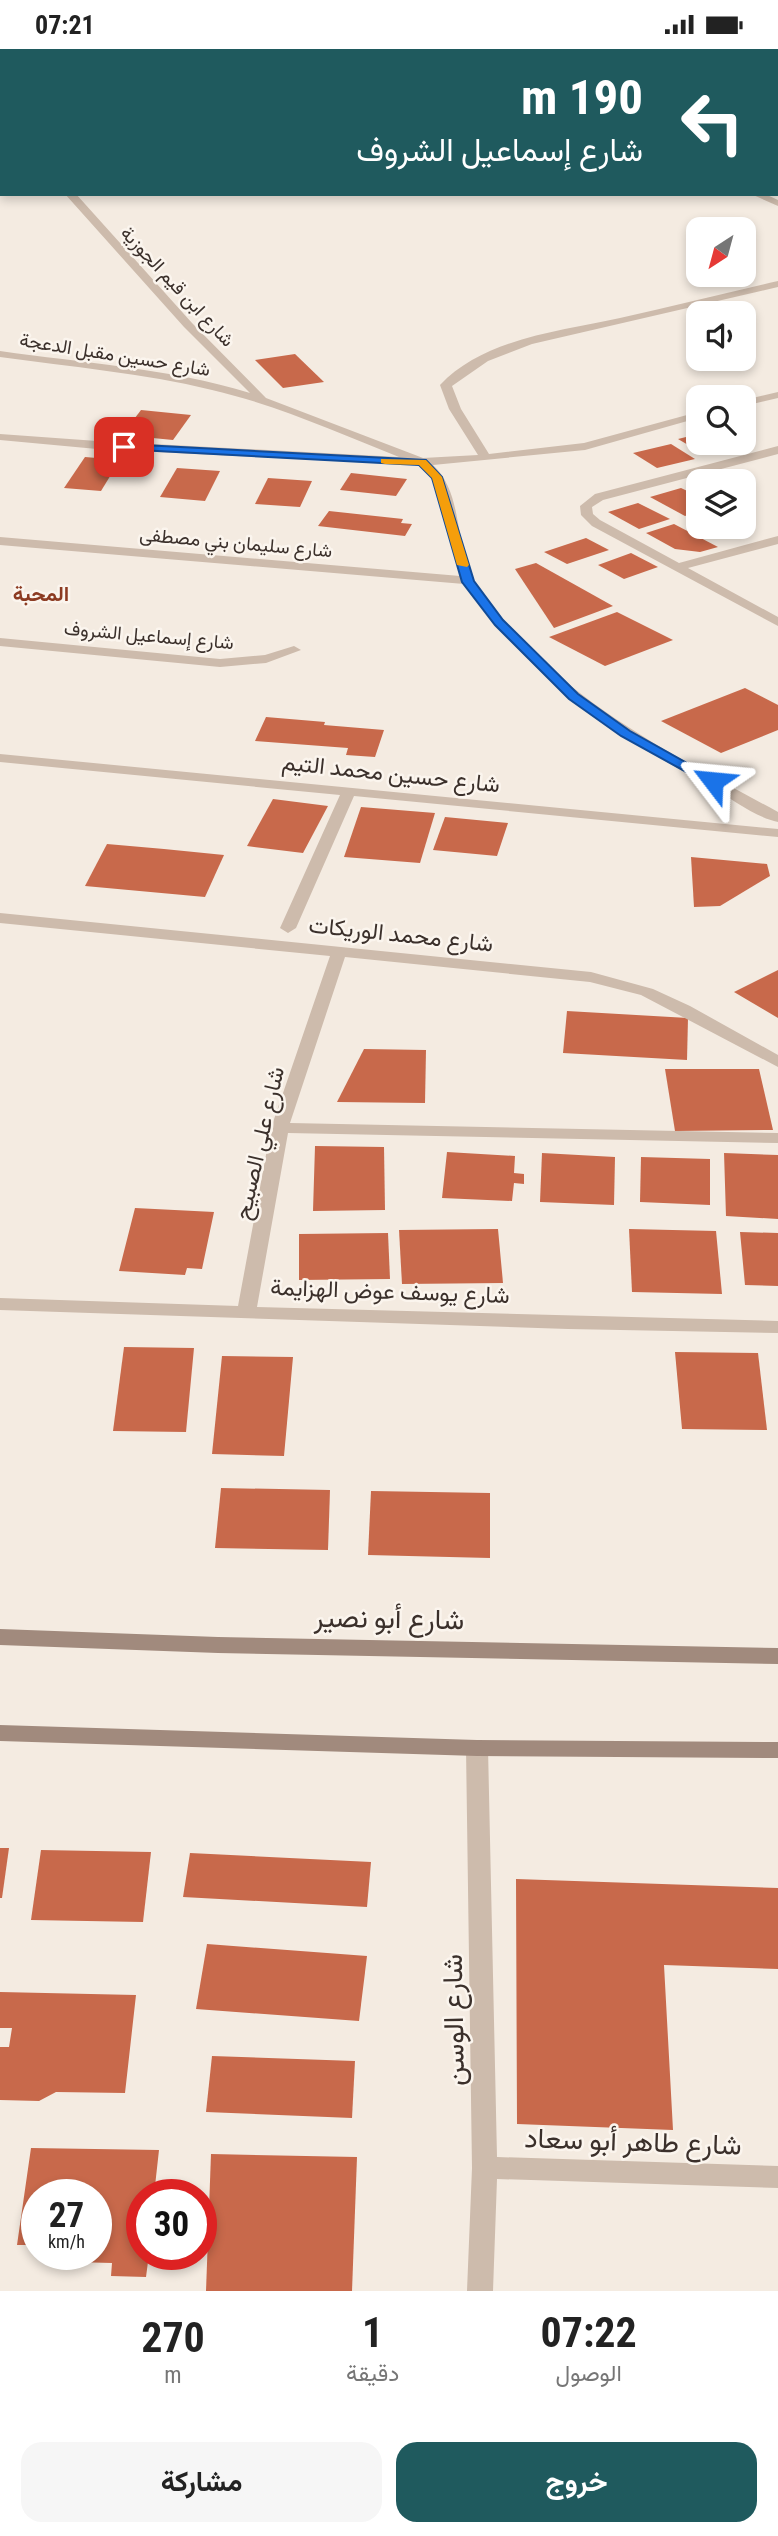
<!DOCTYPE html>
<html lang="ar">
<meta charset="utf-8">
<style>
:root{--surface:#fff;--page:#f6f6f6;--text:#222;--muted:#767676;--accent:#1f5a5e}
body{margin:0;font-family:"Roboto Condensed",Vazirmatn,sans-serif;background:var(--page);color:var(--text);direction:rtl;height:100vh;display:flex;flex-direction:column;font-size:26px;white-space:nowrap}
*{box-sizing:border-box;margin:0}
p{font-size:23px;color:var(--muted)}
.icon{flex:none;width:38px;height:38px;fill:none;stroke:currentColor;stroke-width:2;stroke-linecap:round;stroke-linejoin:round}
.map{position:relative;height:2242px;overflow:hidden;direction:ltr}
.panel{display:flex;flex-direction:column;background:var(--surface);flex:1}
.panel>*{flex:none}
.banner{position:absolute;left:0px;top:0px;width:779px;height:147px;box-shadow:0 4px 10px #0003;direction:rtl;background:#1f5a5e;color:#fff;overflow:hidden}
.needle{width:46px;rotate:216deg}
.fabs{position:absolute;left:686px;top:168px;display:grid;gap:14px}
.fabs a{display:grid;place-items:center;width:70px;height:70px;border-radius:14px;background:var(--surface);box-shadow:0 4px 10px #0003;font-size:35px}
.speed{position:absolute;left:21px;top:2130px;display:flex;gap:14px;font-size:35px;font-weight:700;text-align:center}
.speed>*{display:grid;place-content:center;width:91px;height:91px;border-radius:50%;background:var(--surface);box-shadow:0 4px 10px #0003;line-height:1}
.speed small{font-size:18px;font-weight:400}
.speed .limit{border:10px solid #d22;background:#fff;color:#111}
.pin{position:absolute;display:grid;place-items:center;width:60px;height:60px;color:#fff;margin:-30px;border-radius:14px;box-shadow:0 4px 10px #0006}
.me{position:absolute;width:77px;margin:-38px;rotate:299deg;stroke-linejoin:round;filter:drop-shadow(0 0 5px #0008)}
.turn{display:flex;align-items:center;gap:24px;height:147px;padding:0 21px;font-size:32px}
.turn .icon{width:91px;height:91px;stroke-width:2.5}
.turn b{display:block;font-size:49px;line-height:60px}
.eta{display:flex;justify-content:space-evenly;align-items:center;height:119px;text-align:center}
.eta b{font-size:42px;font-weight:700;line-height:49px}
.primary-button{display:flex;gap:14px;margin-top:auto;padding:14px 21px}
.primary-button a{flex:1;height:80px;border-radius:21px;background:var(--accent);color:#fff;font-size:28px;font-weight:700;line-height:80px;text-align:center}
.primary-button a+a{background:var(--page);color:var(--text)}
.status{display:flex;justify-content:space-between;align-items:center;height:49px;padding:0 35px;background:var(--surface);direction:ltr}
.status svg{height:19px;fill:currentColor}
.map>svg:first-child{display:block}
.building{fill:#c8694b}
.lines{fill:none;stroke-linecap:round;stroke-linejoin:round}
.minor{fill:#cdbbac;fill-rule:evenodd}
.secondary{fill:#a18a7d;fill-rule:evenodd}
.route{fill:#1a73e8;stroke:#114b97;stroke-width:2}
.slow{fill:#f59e0b}
.labels{text-anchor:middle;stroke-width:5;stroke-linejoin:round;paint-order:stroke}
.far-street-label{font-size:19px;fill:#3b302b;stroke:#fbf5ee}
.far-neighbourhood-label{font-size:21px;font-weight:bold;fill:#8c3b22;stroke:#fbf5ee}
.street-label{font-size:23px;fill:#3b302b;stroke:#fbf5ee}
.near-street-label{font-size:28px;fill:#3b302b;stroke:#fbf5ee}
</style>
<div class="status"><b>07:21</b><svg viewBox="0 0 49 12"><path d="M0 12V9h3v3zM5 12V6h3v6zM10 12V3h3v9zM15 12V0h3v12zM26 1h20v11H26zM47 4h2v5h-2z"/></svg></div>
<div class="map">
<svg width="778" height="2242" viewBox="0 0 778 2242">
<rect width="100%" height="100%" fill="#f4ebe1"/>
<!-- building -->
<g class="building">
<path d="M295 305 324 333 283 339 255 311Z"/>
<path d="M141 361 191 366 173 391 122 386Z"/>
<path d="M698 385V394H735L734 400 705 406 678 390Z"/>
<path d="M671 395 695 410 657 419 633 404Z"/>
<path d="M85 408 120 411 101 442 64 439Z"/>
<path d="M177 419 220 422 205 452 160 448Z"/>
<path d="M351 424 407 430 396 447 340 441Z"/>
<path d="M268 429 312 432 300 458 255 455Z"/>
<path d="M681 439 698 447V463L685 467 650 448Z"/>
<path d="M638 454 670 470 639 480 608 463Z"/>
<path d="M329 462 403 470 401 474 412 475 405 487 318 477Z"/>
<path d="M674 475 718 498 700 503 675 500 646 484Z"/>
<path d="M586 489 609 501 567 515 544 503Z"/>
<path d="M631 504 658 518 624 530 598 516Z"/>
<path d="M536 514 613 557 554 579 515 520Z"/>
<path d="M617 563 673 591 605 617 549 588Z"/>
<path d="M745 639 778 656V681L721 704 661 672Z"/>
<path d="M266 668 325 673 324 676 384 681 375 708 346 706 348 699 255 692Z"/>
<path d="M273 750 328 757 303 804 247 797Z"/>
<path d="M361 758 435 764 420 814 344 808Z"/>
<path d="M445 768 508 774 497 807 433 801Z"/>
<path d="M107 795 164 800 224 806 205 848 85 837Z"/>
<path d="M691 808 767 815 770 827 720 857 694 858Z"/>
<path d="M778 921V969L734 943Z"/>
<path d="M567 962 688 969 687 1011 563 1004Z"/>
<path d="M364 1000 426 1001 425 1054 337 1053Z"/>
<path d="M665 1020H759L773 1081 675 1082Z"/>
<path d="M315 1097 384 1098 385 1161 313 1162Z"/>
<path d="M447 1103 515 1107 514 1124 524 1125V1135L514 1134 512 1152 442 1149Z"/>
<path d="M542 1104 615 1108 614 1156 540 1153Z"/>
<path d="M724 1104 778 1106V1170L726 1167Z"/>
<path d="M641 1108 710 1110V1156L640 1153Z"/>
<path d="M135 1159 214 1163 202 1220 187 1219 185 1226 119 1222Z"/>
<path d="M498 1180 503 1234 402 1235 399 1181Z"/>
<path d="M629 1180 716 1182 722 1245 632 1243Z"/>
<path d="M740 1183 778 1184V1237L745 1236Z"/>
<path d="M388 1184 390 1230 299 1231V1185Z"/>
<path d="M124 1298 194 1299 186 1383 113 1382Z"/>
<path d="M675 1303 758 1304 767 1381 682 1380Z"/>
<path d="M222 1307 293 1308 284 1407 212 1405Z"/>
<path d="M221 1439 330 1441 328 1501 215 1499Z"/>
<path d="M371 1442 490 1444V1509L368 1506Z"/>
<path d="M0 1799H9L2 1849H0Z"/>
<path d="M41 1801 151 1803 143 1873 31 1871Z"/>
<path d="M190 1804 371 1813 367 1858 183 1848Z"/>
<path d="M516 1830 778 1839V1920L664 1916 673 2081 517 2075Z"/>
<path d="M207 1895 367 1907 359 1972 196 1960Z"/>
<path d="M0 1943 136 1946 125 2044 56 2043 39 2052 0 2051V1998H9L12 1979H0Z"/>
<path d="M212 2007 355 2012 352 2069 206 2063Z"/>
<path d="M31 2099 159 2101 154 2146H142V2205H149L146 2228 111 2227 112 2214 74 2213 75 2205H96V2146H37V2196H17Z"/>
<path d="M211 2105 357 2108 352 2242H206Z"/>
</g>
<g class="lines">
<!-- minor -->
<g class="minor">
<path d="M580 0H590L591 2H581Z"/>
<rect x="777" y="35" width="1" height="6"/>
<path d="M0 37 2 38V46L0 45Z"/>
<path d="M65 145H76L192 274 266 349 423 409 478 406 449 360 440 336C484 289 561 282 620 269 673 257 725 244 778 232V238L532 295 488 312 452 337 461 360 489 405 584 394 698 363V369L585 401 433 416C465 446 453 499 476 534 545 643 669 704 778 763V773C755 768 732 750 711 738 611 683 532 630 464 535L0 496V488L460 527 437 440 430 427 419 416 97 400 0 391V385L97 392 399 408C338 384 277 356 212 341 143 324 71 318 0 308V302C83 314 168 319 250 344L184 278Z"/>
<path d="M751 145H765L778 151V157Z"/>
<path d="M778 343V349L744 357V351Z"/>
<path d="M778 397V405L603 451 592 458 593 465 600 471 679 514 778 487V495L688 519 778 568V577L592 477 581 466 580 457 595 445Z"/>
<path d="M0 589 220 610 265 606 294 597 301 601 266 614 220 618 0 597Z"/>
<path d="M0 705 778 780V788L354 747 296 879 288 884 280 879 340 746 0 713Z"/>
<path d="M0 864 591 923 653 940 690 957 778 1006V1018L641 946 590 933 345 908 290 1074 778 1084V1094L288 1084 257 1258 778 1272V1284L568 1280 0 1261V1249L238 1257 271 1079 330 907 0 874Z"/>
<path d="M477 1691 485 1693 488 1699 497 2108 778 2117V2139L497 2130 493 2242H467L472 2119 466 1699 469 1693Z"/>
</g>
<!-- secondary -->
<g class="secondary">
<path d="M0 1580 218 1588 778 1599V1615L218 1604 0 1596Z"/>
<path d="M0 1676 477 1691 778 1693V1709L477 1707 0 1692Z"/>
</g>
</g>
<!-- route -->
<path class="route" d="M124 395 426 411 442 428 474 532 503 571 578 645 630 682 719 732 713 736 708 735 621 687 569 650 495 576 462 533 432 429 419 416 120 400 119 398Z"/>
<!-- slow -->
<path class="slow" d="M381 410 426 411 442 428 469 516 467 518 457 516 432 429 419 416 385 415 381 414Z"/>
<g class="labels">
<!-- far-street labels -->
<g class="far-street-label">
<text transform="translate(178 237) rotate(47)" y="7">شارع ابن قيم الجوزية</text>
<text transform="translate(115 305) rotate(9)" y="7">شارع حسين مقبل الدعجة</text>
<text transform="translate(236 493) rotate(5)" y="7">شارع سليمان بني مصطفى</text>
<text transform="translate(149 586) rotate(5)" y="7">شارع إسماعيل الشروف</text>
</g>
<!-- far-neighbourhood labels -->
<g class="far-neighbourhood-label">
<text x="41" y="552">المحبة</text>
</g>
<!-- street labels -->
<g class="street-label">
<text transform="translate(391 724) rotate(6)" y="8">شارع حسين محمد التيم</text>
<text transform="translate(401 885) rotate(6)" y="8">شارع محمد الوريكات</text>
<text transform="translate(259 1094) rotate(-77)" y="8">شارع علي الصبيح</text>
<text transform="translate(390 1242) rotate(2)" y="8">شارع يوسف عوض الهزايمة</text>
</g>
<!-- near-street labels -->
<g class="near-street-label">
<text transform="translate(389 1569) rotate(1)" y="10">شارع أبو نصير</text>
<text transform="translate(453 1971) rotate(-91)" y="10">شارع الوسن</text>
<text transform="translate(633 2092) rotate(2)" y="10">شارع طاهر أبو سعاد</text>
</g>
</g>
</svg>
<div class="fabs">
<a><svg class="needle" viewBox="-14 -14 28 28"><path d="M0-13l5 13h-10z" fill="#e53935"/><path d="M0 13l5-13h-10z" fill="#767676"/></svg></a>
<a><svg class="icon" aria-label="sound" viewBox="0 0 24 24"><path d="M4 9h4l5-4v14l-5-4H4zM17 9q2 3 0 6"/></svg></a>
<a><svg class="icon" aria-label="search" viewBox="0 0 24 24"><circle cx="10" cy="10" r="6"/><path d="M15 15l6 6"/></svg></a>
<a><svg class="icon" aria-label="layers" viewBox="0 0 24 24"><path d="M12 4l9 5-9 5-9-5zM3 14l9 5 9-5"/></svg></a>
</div>
<div class="speed"><div>27<small>km/h</small></div><div class="limit">30</div></div>
<div class="pin" style="left:124px;top:398px;background:#d93025"><svg class="icon" aria-label="arrive" viewBox="0 0 24 24"><path d="M6 21V4h12l-3 4 3 4H6"/></svg></div>
<svg class="me" style="left:713px;top:732px" viewBox="-20 -20 40 40"><path d="M0-17L14 15 0 8-14 15z" fill="#1a73e8" stroke="#fff" stroke-width="4"/></svg>
<div class="banner">
<div class="turn"><svg class="icon" aria-label="left" viewBox="0 0 24 24"><path d="M17 20v-9H6M10 6l-5 5 5 5"/></svg><div><b>190 m</b>شارع إسماعيل الشروف</div></div>
</div>
</div>
<section class="panel">
<div class="eta">
<div><b>07:22</b><p>الوصول</p></div>
<div><b>1</b><p>دقيقة</p></div>
<div><b>270</b><p>m</p></div>
</div>
<div class="primary-button"><a>خروج</a><a>مشاركة</a></div>
</section>
